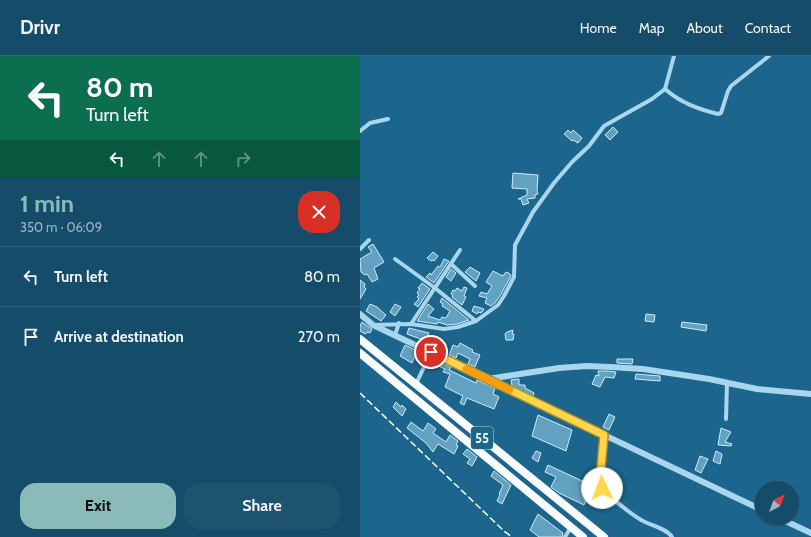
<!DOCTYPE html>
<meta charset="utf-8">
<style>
:root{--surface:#154c6a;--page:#1e5370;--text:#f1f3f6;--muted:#9db4c1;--line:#34637e;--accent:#8bbbb9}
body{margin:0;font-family:Cabin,sans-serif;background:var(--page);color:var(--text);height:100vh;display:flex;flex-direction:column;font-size:15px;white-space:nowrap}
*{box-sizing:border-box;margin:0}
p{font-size:13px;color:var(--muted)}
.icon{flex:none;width:22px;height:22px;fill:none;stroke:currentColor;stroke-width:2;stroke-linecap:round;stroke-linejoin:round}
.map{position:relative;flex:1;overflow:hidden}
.side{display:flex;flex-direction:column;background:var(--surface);width:360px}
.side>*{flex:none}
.banner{background:#0b6e4f;color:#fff;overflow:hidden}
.needle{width:26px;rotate:41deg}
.buttons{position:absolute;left:395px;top:425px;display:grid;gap:8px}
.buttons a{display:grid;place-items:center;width:44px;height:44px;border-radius:50%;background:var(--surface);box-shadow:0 1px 3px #0004,0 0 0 1px var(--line);font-size:20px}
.pin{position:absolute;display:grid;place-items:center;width:34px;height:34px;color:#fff;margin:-17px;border:2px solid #fff;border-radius:50%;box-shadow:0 1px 4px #0007}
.me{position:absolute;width:44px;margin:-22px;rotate:357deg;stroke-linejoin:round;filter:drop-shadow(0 0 3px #0008)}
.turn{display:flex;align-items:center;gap:14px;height:84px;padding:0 20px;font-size:18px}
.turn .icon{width:52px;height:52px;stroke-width:2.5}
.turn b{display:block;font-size:28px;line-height:34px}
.lanes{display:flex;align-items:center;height:38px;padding:0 20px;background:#0003;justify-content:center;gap:20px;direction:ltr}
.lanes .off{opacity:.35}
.round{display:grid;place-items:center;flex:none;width:42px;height:42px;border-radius:16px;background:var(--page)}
.overview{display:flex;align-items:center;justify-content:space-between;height:68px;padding:0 20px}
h1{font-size:24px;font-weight:700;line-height:30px;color:var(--accent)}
.primary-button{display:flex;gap:8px;margin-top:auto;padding:8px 20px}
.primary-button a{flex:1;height:46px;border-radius:16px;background:var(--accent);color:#111;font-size:16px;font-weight:700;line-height:46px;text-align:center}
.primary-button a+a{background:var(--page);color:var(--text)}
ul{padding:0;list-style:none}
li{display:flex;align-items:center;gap:12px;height:60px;padding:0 20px;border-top:1px solid var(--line)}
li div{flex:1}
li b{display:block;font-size:15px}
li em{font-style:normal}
header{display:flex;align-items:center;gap:24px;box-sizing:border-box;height:56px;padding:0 20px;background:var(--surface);border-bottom:1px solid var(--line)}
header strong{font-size:19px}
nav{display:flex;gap:22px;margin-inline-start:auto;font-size:14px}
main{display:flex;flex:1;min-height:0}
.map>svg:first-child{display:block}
.building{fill:#63a1c1;stroke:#cfebf9}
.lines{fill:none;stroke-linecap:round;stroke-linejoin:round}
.minor{stroke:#aad6ed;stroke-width:4}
.tertiary{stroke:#aad6ed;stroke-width:6}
.trunk{stroke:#f8fcff;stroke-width:8}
.rail{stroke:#fff;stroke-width:1.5;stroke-dasharray:7 3;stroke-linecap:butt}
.route-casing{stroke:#a68a30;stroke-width:10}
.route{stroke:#ffd54a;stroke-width:7}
.slow{stroke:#f59e0b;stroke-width:7}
.labels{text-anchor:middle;stroke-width:4;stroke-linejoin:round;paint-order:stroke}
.shield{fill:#1c668d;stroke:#bbd1dd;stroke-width:1}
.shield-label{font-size:13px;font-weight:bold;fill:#fff}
</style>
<header>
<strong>Drivr</strong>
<nav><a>Home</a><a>Map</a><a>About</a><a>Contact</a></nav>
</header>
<main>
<section class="side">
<div class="banner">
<div class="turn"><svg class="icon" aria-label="left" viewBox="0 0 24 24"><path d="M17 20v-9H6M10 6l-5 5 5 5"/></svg><div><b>80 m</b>Turn left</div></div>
<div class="lanes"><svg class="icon" aria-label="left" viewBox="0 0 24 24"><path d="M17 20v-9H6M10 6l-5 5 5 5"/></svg><svg class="icon off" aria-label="ahead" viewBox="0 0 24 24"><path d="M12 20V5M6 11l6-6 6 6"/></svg><svg class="icon off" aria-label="ahead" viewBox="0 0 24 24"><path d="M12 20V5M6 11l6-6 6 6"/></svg><svg class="icon off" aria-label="right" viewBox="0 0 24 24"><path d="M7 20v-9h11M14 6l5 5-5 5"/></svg></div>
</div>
<div class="overview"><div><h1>1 min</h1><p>350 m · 06:09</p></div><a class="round" style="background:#d93025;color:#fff"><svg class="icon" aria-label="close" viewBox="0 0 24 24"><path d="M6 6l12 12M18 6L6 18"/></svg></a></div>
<ul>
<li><svg class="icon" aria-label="left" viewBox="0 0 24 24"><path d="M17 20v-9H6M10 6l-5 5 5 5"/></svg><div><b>Turn left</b></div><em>80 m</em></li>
<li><svg class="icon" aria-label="arrive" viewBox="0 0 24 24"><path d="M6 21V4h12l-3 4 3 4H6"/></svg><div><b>Arrive at destination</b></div><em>270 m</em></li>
</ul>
<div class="primary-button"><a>Exit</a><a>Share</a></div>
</section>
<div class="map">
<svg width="451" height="481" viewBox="0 0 451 481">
<rect width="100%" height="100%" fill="#1c668d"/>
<!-- building -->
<g class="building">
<path d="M253 71 258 76 250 84 245 79Z"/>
<path d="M208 74 211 77 213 74 222 82 218 87 213 84 212 85 204 78Z"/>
<path d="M153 117 178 119 177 134 178 138 175 139V142L167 143 169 147 163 149 161 143H158L167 139V133L152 132Z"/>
<path d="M13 188 24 206 14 212 18 223 12 226 7 218 5 219 1 216 0 203 12 196 8 191Z"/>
<path d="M73 196 78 200 74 205 73 204 71 205 67 202Z"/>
<path d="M84 203 89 205 74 227 66 221 70 217 71 219 78 210 80 211Z"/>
<path d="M110 211 120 217 116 225 105 216Z"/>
<path d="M91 213 96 217 91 225 86 221Z"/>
<path d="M133 215 143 220 145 217 147 216 151 219V220L140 240 135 247 131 250 125 247 127 242 119 240 121 236 127 238 132 230 126 226Z"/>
<path d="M0 224 5 228 4 231 6 233 0 243Z"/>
<path d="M62 227 70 233 58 251 54 248 59 243 57 241 59 239 57 237 60 233 58 232Z"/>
<path d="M104 231 107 232 104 240 106 241 102 249 92 241 93 240 91 238 93 234 95 235 97 232 102 235Z"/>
<path d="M82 242 109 264 97 268 87 269 78 266 77 268 57 265 68 248 74 253 68 260 80 264 82 261 86 262 90 255 82 250 83 248 80 246Z"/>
<path d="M10 248 17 251 26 259 21 265 6 255Z"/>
<path d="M35 248 41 251 35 260 30 256Z"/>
<path d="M114 250 124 253 123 255 121 257 118 256 117 258 112 255Z"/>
<path d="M286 258 295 259 294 266 285 265Z"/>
<path d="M2 266 12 273 10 277 8 276 5 278 0 275V270Z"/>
<path d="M322 266 347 269 346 275 321 271Z"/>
<path d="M49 272 69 277 66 285 47 278Z"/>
<path d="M153 274 152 278H154L153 284H146L145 278 147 276Z"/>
<path d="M72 285 85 291 82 296 70 290Z"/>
<path d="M100 287 113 294 112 296 120 299 115 311 108 308 110 303 98 297 96 302 89 299 93 289 98 291Z"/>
<path d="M45 289 57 295 52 307 40 300Z"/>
<path d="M72 302 91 311 89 314 116 327 117 324 135 332 133 338 139 341 134 353 107 342 104 349 100 347 103 340 85 331 90 318 83 316 85 313 74 308 73 312 68 310Z"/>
<path d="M257 303H273L272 308 257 307Z"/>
<path d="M238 315H247L256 316 254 322 245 321 240 331 232 328 236 319 239 320Z"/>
<path d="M276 318 300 320V325L275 323Z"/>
<path d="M159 323V329H165V332L174 337 173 340 152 330 151 324Z"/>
<path d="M36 346 41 351 42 349 46 353 42 360 33 351Z"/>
<path d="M249 358 255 361 249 374 243 371Z"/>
<path d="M178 359 212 374 206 395 172 380Z"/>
<path d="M51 366 63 375 68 367 76 373 73 377 86 386 90 379 98 385 96 389 98 390 94 398 78 388 73 396 66 387 47 372Z"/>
<path d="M361 372 371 376 365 386 372 388 371 390 358 389Z"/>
<path d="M107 393 117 401 112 410 107 407 110 403 103 398Z"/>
<path d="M176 395 181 397 178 406 172 402Z"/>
<path d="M356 395 362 398 360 408 353 405Z"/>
<path d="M340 400 348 403 341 417 335 414Z"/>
<path d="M188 409 233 430 224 449 199 437 191 431 196 421 185 416Z"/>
<path d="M134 415 151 429 142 448 137 445 140 439 139 438 143 429 131 420Z"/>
<path d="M178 458 203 477 202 481H179L170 474Z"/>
</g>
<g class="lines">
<!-- minor -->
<g class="minor">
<path d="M305 33C321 47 338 53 358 58L361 57 368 35 371 30 409 0"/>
<path d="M0 75 10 67 28 63"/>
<path d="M0 193 9 184"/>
<path d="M35 203 75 232 116 265"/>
<path d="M91 208 115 230"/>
<path d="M51 268 100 194"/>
<path d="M13 269 51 268 84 273 98 271 116 265 138 249 144 240 154 221 155 189 173 156 194 127 212 106 229 90 244 70 292 43 305 33 314 0"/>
<path d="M35 279 39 267"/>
<path d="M56 328 71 296"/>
<path d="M366 363 367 327"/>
<path d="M244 379C244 388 238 421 240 428 243 437 276 462 285 466 294 470 307 473 312 481"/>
<path d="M205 481 211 471"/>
</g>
<!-- tertiary -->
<g class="tertiary">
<path d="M0 258 13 269 402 454"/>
<path d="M128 323 199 312 227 310 250 311 283 313 349 323 397 333 451 338"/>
<path d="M419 462 451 477"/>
</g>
<!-- trunk -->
<g class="trunk">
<path d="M0 283 244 481"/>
<path d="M0 297 223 481"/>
</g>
<!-- rail -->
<path class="rail" d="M0 337 144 475 152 481"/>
</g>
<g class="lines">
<!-- route casing -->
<g class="route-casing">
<path id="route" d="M71 296 244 379 240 423 242 432"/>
</g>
<!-- route -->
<use href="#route" class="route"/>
<!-- slow -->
<path class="slow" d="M106 313 150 334"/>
</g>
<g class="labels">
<!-- shield labels -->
<rect class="shield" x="111" y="371" width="22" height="22" rx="3"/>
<g class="shield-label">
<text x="122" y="387">55</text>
</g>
</g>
</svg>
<div class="buttons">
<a><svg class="needle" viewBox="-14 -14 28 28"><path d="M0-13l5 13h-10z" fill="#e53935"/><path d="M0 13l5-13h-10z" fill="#9db4c1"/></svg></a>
</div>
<div class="pin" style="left:71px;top:296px;background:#d93025"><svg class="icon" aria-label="arrive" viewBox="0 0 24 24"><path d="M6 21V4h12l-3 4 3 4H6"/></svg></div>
<svg class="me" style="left:242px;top:432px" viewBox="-20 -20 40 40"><circle r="19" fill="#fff"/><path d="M0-13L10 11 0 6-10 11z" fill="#ffd54a"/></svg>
</div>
</main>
